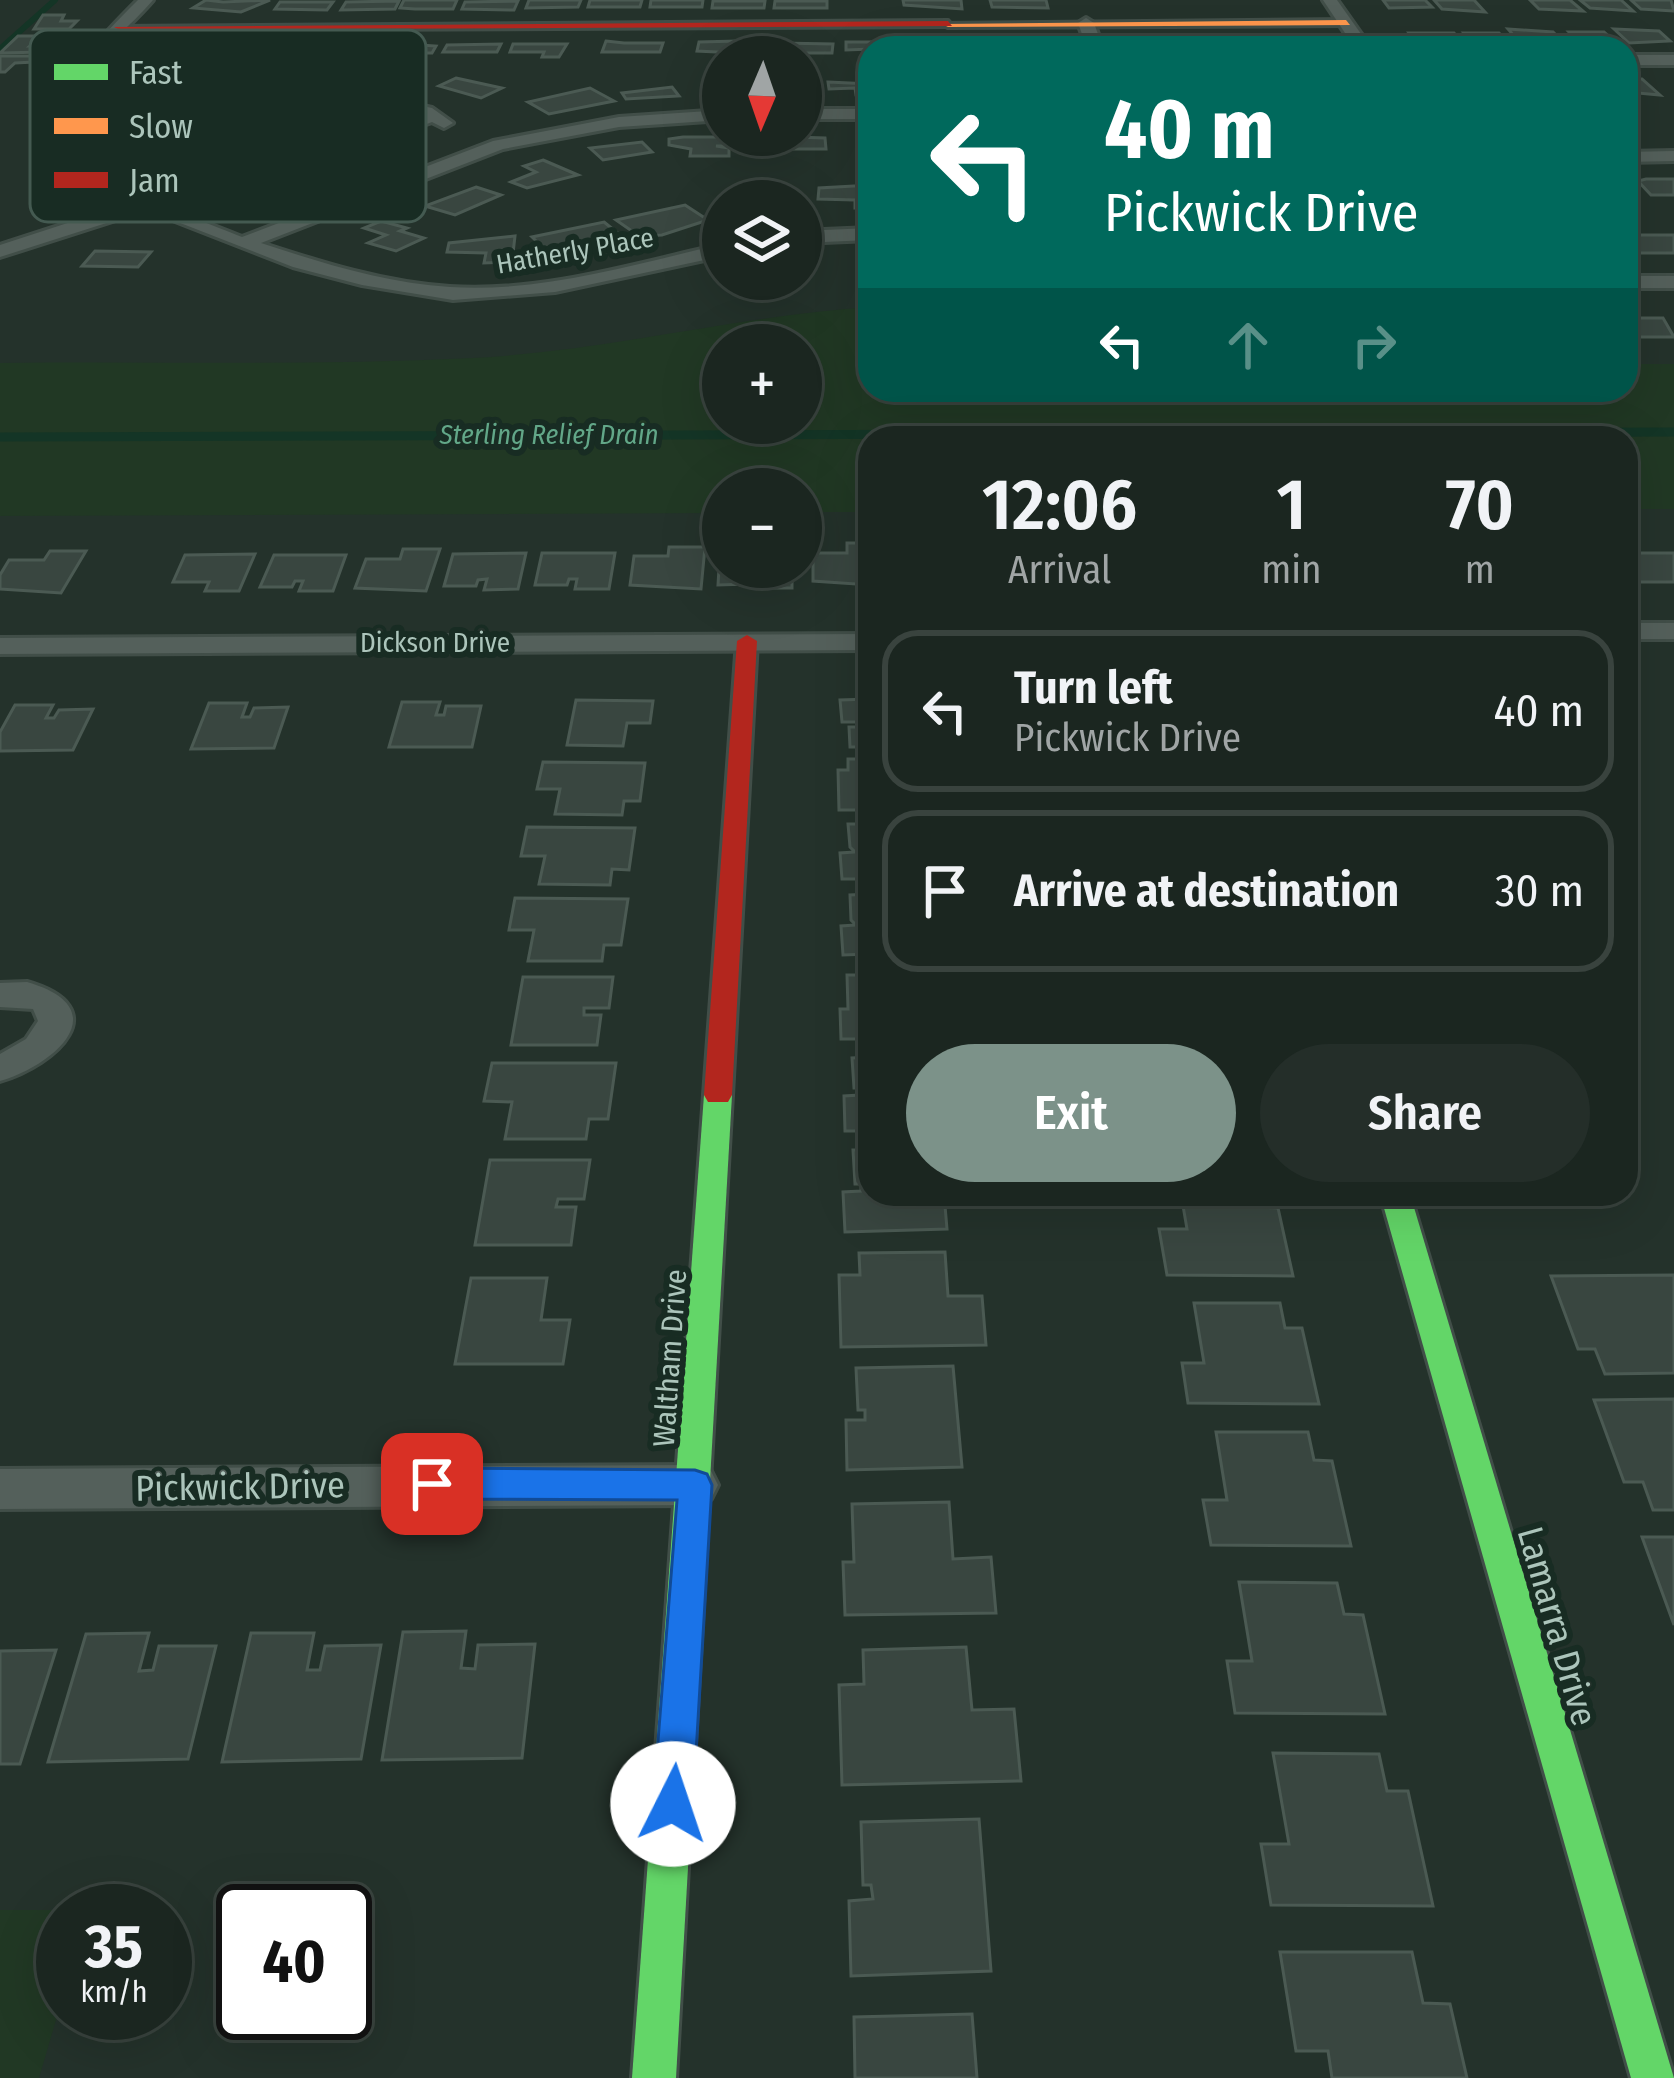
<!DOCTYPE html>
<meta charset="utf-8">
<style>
:root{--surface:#1b2620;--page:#242e29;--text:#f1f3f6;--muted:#a0a5a5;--line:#39433e;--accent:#7c9289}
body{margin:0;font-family:"Fira Sans Condensed",sans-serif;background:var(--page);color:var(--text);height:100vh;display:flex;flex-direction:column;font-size:45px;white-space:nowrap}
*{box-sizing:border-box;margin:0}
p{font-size:39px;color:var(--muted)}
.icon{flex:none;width:66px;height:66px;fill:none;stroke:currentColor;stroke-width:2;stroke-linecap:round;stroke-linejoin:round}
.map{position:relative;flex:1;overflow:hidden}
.sheet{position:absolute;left:858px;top:426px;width:780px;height:780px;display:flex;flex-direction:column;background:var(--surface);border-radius:36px;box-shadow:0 12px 48px #0002,0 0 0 3px var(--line)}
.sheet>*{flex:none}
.guide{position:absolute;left:858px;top:36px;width:780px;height:366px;border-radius:36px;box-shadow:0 12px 48px #0002,0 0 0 3px var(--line);background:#00695c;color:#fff;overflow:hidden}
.needle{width:78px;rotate:182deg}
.tools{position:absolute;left:702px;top:36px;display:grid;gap:24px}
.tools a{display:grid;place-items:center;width:120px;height:120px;border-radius:50%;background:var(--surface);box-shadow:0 12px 48px #0002,0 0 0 3px var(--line);font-size:60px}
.speed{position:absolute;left:36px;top:1884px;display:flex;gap:24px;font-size:60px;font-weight:700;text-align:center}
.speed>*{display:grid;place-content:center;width:156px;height:156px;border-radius:50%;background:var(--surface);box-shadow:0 12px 48px #0002,0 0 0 3px var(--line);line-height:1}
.speed small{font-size:30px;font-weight:400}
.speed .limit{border:6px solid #111;border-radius:18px;background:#fff;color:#111}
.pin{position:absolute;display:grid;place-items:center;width:102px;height:102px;color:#fff;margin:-51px;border-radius:24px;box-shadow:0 6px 18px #0006}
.me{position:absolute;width:132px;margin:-66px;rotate:4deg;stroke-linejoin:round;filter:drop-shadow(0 0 9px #0008)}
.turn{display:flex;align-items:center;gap:42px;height:252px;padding:0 48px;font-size:54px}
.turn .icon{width:156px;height:156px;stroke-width:2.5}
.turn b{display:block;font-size:84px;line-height:102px}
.lanes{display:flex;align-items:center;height:114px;padding:0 48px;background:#0003;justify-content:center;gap:60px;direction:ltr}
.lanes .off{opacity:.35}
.eta{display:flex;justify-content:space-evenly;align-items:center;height:204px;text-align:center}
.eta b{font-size:72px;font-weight:600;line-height:84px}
.primary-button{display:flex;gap:24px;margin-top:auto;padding:24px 48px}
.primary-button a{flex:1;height:138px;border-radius:72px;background:var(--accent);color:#fff;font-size:48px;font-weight:600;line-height:138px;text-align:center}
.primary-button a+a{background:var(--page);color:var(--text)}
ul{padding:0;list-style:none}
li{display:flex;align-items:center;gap:36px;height:162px;margin:0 24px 18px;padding:0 24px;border:6px solid var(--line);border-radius:36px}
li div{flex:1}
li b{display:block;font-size:45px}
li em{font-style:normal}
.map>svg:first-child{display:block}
.green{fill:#213824;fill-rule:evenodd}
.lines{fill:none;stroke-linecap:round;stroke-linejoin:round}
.stream-far1{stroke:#143526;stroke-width:6}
.stream{stroke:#143526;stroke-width:9}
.building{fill:#394640;stroke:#4b5a53;stroke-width:3}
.street-casing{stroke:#414e48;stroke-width:6}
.fast-casing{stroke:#414e48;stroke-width:6}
.slow-casing{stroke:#414e48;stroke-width:6}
.jam-casing{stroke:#414e48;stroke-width:6}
.street{fill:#54605b;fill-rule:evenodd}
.fast{fill:#63d668;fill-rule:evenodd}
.slow{fill:#ff974d;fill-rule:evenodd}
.jam{fill:#b3261e;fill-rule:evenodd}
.route{fill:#1a73e8;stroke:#114b97;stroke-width:3}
.labels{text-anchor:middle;stroke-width:12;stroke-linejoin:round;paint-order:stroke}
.far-street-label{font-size:27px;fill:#acc5bb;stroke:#182c23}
.far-water-label{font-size:27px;font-style:italic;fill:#62a788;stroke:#182c23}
.street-label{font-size:30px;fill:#acc5bb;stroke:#182c23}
.near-street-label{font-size:36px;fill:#acc5bb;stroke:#182c23}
.key{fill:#182c23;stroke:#445a51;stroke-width:3}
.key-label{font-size:33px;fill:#acc5bb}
</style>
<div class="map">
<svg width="1674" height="2078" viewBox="0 0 1674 2078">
<rect width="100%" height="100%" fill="#24322b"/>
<!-- green -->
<g class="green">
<path d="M870 307V390H1626V364H1674V509H1626V438H870V512H801V489H723V513L0 516V363C157 361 316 366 473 358 607 351 737 316 870 307ZM723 345H801V423H723Z"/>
<path d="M0 1910H88L63 1911V1996L39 2078H0Z"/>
</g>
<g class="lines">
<!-- stream-far1 -->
<path class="stream-far1" d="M0 49 55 0"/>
<!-- stream -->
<path class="stream" d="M0 437 1674 432"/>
</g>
<!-- building -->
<g class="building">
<path d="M206 0 223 2 270 0 241 12 193 8Z"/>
<path d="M404 0H457L453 9H415L400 8Z"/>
<path d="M529 0H581L578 7 526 8Z"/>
<path d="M590 0H642L640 7H588Z"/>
<path d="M651 0H703L702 7H650Z"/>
<path d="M903 0H961L962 9 904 5Z"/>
<path d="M990 0H1046L1048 8 992 7Z"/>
<path d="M1383 0H1425L1432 7 1389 8Z"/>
<path d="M1434 0H1474L1485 12 1442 9Z"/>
<path d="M1530 0H1570L1583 11 1539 9Z"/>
<path d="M1580 0H1621L1633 11 1590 8Z"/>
<path d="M1631 0H1671L1674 11 1641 9Z"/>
<path d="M399 1 395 9 341 10 346 2Z"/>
<path d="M518 1 514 10 462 9 465 2Z"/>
<path d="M713 1H765L764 8H712Z"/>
<path d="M775 1H827V8H774Z"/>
<path d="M280 2H333L327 10 275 9Z"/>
<path d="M43 15H64L61 21H77L69 29H34Z"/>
<path d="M1508 29 1553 32 1563 42 1521 44Z"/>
<path d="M1614 29 1659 31 1670 41 1629 43Z"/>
<path d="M1569 32H1604L1613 40 1580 43Z"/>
<path d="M1409 33H1454L1462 42 1417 44Z"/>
<path d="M1464 33H1499L1507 41 1474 44Z"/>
<path d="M18 36H42L30 46H50L44 52 0 53Z"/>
<path d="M1178 40H1217L1221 48H1170L1167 41Z"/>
<path d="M606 41 624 43H663L660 52H602Z"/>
<path d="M738 41H760L758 54 697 51 699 42Z"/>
<path d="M846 42H900V48L846 50Z"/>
<path d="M913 42 967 43 968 48H914Z"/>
<path d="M779 43 833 44 832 53H778Z"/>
<path d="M501 44 497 52H443L447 45Z"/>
<path d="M513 44H567L559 57H542L544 52H510Z"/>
<path d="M382 45H420L436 46 432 53H377Z"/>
<path d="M0 56H40L34 62 15 63 5 72H0Z"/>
<path d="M456 78 502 88 481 98 439 86Z"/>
<path d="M1626 79H1642L1660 95 1626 92Z"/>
<path d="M828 82 870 84V95H856L855 88 829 89Z"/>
<path d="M672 87 679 96 626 99 622 93Z"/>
<path d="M590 88 614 101 549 114 528 102Z"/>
<path d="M761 136 825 138 826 149H761Z"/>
<path d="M738 137V146H716L729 148V156H690L691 149 669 145V139L683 137Z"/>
<path d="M642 142 652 152 603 160 590 148Z"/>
<path d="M543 160 578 175 527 188 511 182 536 172 524 166Z"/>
<path d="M1646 179H1674V195H1651L1638 181Z"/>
<path d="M854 186H870V208H855V200L818 199 819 188Z"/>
<path d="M476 187 501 195 455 215 425 206Z"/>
<path d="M685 205 708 220 662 235 639 236 616 220Z"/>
<path d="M381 221 407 228 400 231 424 238 396 251 368 243 386 235 364 228Z"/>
<path d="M604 222 625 239 576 254 551 255 532 237Z"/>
<path d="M1626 235H1674V253H1637Z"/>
<path d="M515 236 512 262 484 263 486 253 447 252 449 243Z"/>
<path d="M95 251 151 252 138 267 82 266Z"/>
<path d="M1626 318H1663L1674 337H1626Z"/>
<path d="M847 543H870V585L813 581V553H847Z"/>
<path d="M669 547H705L701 589 630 585 634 556H668Z"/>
<path d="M403 549H440L426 591 355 588 366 559H400Z"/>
<path d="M50 551H86L61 593 0 589V575L9 560H44Z"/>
<path d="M720 552 723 567H792V588H758V578H750L749 584 718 585Z"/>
<path d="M526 553 518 589 484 590 487 579 478 580 476 586H444L453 554Z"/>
<path d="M542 553H615L609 589H575L577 579H569L567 585H535Z"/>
<path d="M1626 553H1674V582H1637L1626 564Z"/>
<path d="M255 554 239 591H205L209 582H173L185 555Z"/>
<path d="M274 555H346L333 591H299L303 581H295L292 587H260Z"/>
<path d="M870 699V747H850L849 727H865V722H842L840 700Z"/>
<path d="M576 700 653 701 650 723H627L623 746 567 745Z"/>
<path d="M402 702H440L436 715H444L446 706H481L472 747H389Z"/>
<path d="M209 703H247L242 717H250L254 708 288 707 274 748 191 749Z"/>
<path d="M15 705H53L46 718H54L59 710 93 709 73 750 0 751V732Z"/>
<path d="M848 759H870V810H839L838 770H848Z"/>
<path d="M543 762 645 763 640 801H624L622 815 555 814 560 789H537Z"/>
<path d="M848 824H870V879H842L840 853 855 852 850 847Z"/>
<path d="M527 827 635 828 629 870 612 869 610 885 539 884 545 856H521Z"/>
<path d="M870 894V954L843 955 841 926 856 925 851 920 850 895Z"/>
<path d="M515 898 628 899 621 945H604L602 961H528L534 930H509Z"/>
<path d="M847 975H870V1039H841L840 1009H848Z"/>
<path d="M523 977H613L609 1008H584V1015H601L597 1045H511Z"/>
<path d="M870 1057V1131H845L844 1096 860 1095V1088H854L852 1058Z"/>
<path d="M492 1063H616L608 1119H589L586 1139H505L512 1102 484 1101Z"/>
<path d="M853 1150H870V1194H944L947 1229 845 1232 843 1192 861 1191V1184H855Z"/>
<path d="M490 1160H590L584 1199H558L556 1207H576L571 1245H475Z"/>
<path d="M1181 1194H1259L1262 1207 1278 1208 1293 1276 1167 1275 1159 1229H1187Z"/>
<path d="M945 1252 948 1296H982L986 1345 841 1347 839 1275H860L859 1253Z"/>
<path d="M1674 1275V1373L1605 1374 1595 1349H1578L1551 1276Z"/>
<path d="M471 1278H547L541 1320H570L563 1364H455Z"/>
<path d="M1194 1303H1280L1285 1328H1302L1319 1404 1188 1403 1182 1363H1204Z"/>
<path d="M953 1366 962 1467 847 1470 846 1420H865V1410H858L856 1368Z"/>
<path d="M1674 1399V1510H1653L1643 1482H1624L1594 1400Z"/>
<path d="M1216 1432H1308L1314 1460 1332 1461 1351 1546 1211 1545 1203 1500H1227Z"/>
<path d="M949 1502 953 1559 991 1557 996 1613 845 1615 843 1562H854L852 1504Z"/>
<path d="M1642 1537H1674V1625Z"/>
<path d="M1239 1582 1337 1583 1344 1614 1363 1615 1385 1714 1235 1713 1227 1661H1252Z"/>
<path d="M466 1631 461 1668 475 1669 478 1645 535 1644 522 1758 382 1760 403 1632Z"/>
<path d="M149 1633 139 1671 153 1670 159 1646H216L188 1759 48 1762 86 1634Z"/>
<path d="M251 1633H314L307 1670H320L325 1646 381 1645 361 1759 222 1762Z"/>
<path d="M966 1647 972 1710 1014 1709 1021 1781 842 1785 839 1685 864 1684 863 1650Z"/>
<path d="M56 1650 20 1764H0V1651Z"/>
<path d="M1273 1753 1379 1754 1387 1791H1408L1433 1906 1271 1905 1261 1844H1289Z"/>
<path d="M979 1819 991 1971 851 1976 849 1901 873 1899 871 1885H863L861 1822Z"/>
<path d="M1280 1952H1412L1423 2003 1450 2004 1467 2078H1332L1328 2051H1296Z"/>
<path d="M972 2014 977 2078H855L854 2017Z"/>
</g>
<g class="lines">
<!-- street casing -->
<g class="street-casing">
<g id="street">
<path d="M138 0H153C131 26 103 46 85 76 32 165 181 212 242 237L493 141 619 117 723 110V120L619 127 503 149 261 243C322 263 385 283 450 287 541 293 635 264 723 244V256L555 292 453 300 362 285 293 267 147 210 0 257V245L132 202C9 136 62 76 138 0Z"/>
<path d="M1323 0H1337L1371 48H1355Z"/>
<path d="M1086 18 1094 23 1103 48H1087L1078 23Z"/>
<rect x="1626" y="55" width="48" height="10"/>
<path d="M395 100 432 108 453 123 444 128 432 122C412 130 379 128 361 118L371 107ZM395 110 419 115 383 114Z"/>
<rect x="801" y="109" width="69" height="10"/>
<path d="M1674 151V161L1626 162V152Z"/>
<path d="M870 228V240L801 243V231Z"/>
<rect x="1626" y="276" width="48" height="12"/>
<rect x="1626" y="623" width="48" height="16"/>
<path d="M870 634V650L0 654V638Z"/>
<path d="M27 982C117 1008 57 1064 0 1081V1054L26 1039 38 1021 33 1009 0 1007V983Z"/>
<path d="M695 1465 711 1471 718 1485 711 1499 695 1505 0 1509V1469Z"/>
</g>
</g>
<!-- fast casing -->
<g class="fast-casing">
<g id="fast">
<path d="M718 1085 728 1088 732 1095 676 2078H632L704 1095 708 1088Z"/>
<path d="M1380 1194H1410L1674 2078H1631Z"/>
</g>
</g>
<!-- slow casing -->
<g class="slow-casing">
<path id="slow" d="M1346 20 1350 25 948 27 942 24Z"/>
</g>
<!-- jam casing -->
<g class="jam-casing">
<g id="jam">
<path d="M948 21 952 26 120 30 114 27Z"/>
<path d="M747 635 757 641 732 1095 728 1102H708L704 1095 737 641Z"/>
</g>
</g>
<!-- street -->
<use href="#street" class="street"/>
<!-- fast -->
<use href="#fast" class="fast"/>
<!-- slow -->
<use href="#slow" class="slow"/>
<!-- jam -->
<use href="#jam" class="jam"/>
</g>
<!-- route -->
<path class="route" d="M432 1468 695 1470 707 1474 712 1485 693 1804 687 1818 673 1824 659 1818 653 1804 677 1500 432 1499 420 1494 415 1484 420 1473Z"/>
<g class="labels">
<!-- far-street labels -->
<g class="far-street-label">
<text transform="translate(575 251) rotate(-10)" y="9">Hatherly Place</text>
<text x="435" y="652">Dickson Drive</text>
</g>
<!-- far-water labels -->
<g class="far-water-label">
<text x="549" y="444">Sterling Relief Drain</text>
</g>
<!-- street labels -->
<g class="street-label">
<text transform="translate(670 1358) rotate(-86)" y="10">Waltham Drive</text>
</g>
<!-- near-street labels -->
<g class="near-street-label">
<text transform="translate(240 1486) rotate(-1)" y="13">Pickwick Drive</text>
<text transform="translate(1558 1626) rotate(74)" y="13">Lamarra Drive</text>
</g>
</g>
<!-- legend -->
<rect x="30" y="30" width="396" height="192" rx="18" class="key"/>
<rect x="54" y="64" width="54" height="16" fill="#63d668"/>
<rect x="54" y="118" width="54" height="16" fill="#ff974d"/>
<rect x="54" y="172" width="54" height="16" fill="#b3261e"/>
<g class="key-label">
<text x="129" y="84">Fast</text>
<text x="129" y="138">Slow</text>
<text x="129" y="192">Jam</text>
</g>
</svg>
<div class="tools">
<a><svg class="needle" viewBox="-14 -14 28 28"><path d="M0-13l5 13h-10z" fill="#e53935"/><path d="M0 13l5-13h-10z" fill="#a0a5a5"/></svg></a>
<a><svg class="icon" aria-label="layers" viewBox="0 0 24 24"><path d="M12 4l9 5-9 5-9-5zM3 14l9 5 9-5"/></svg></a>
<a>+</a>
<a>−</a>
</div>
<div class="speed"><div>35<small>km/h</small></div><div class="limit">40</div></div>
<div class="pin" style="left:432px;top:1484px;background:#d93025"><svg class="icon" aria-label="arrive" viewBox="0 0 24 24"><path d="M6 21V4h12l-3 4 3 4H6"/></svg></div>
<svg class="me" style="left:673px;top:1804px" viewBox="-20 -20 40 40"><circle r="19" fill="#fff"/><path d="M0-13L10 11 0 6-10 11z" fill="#1a73e8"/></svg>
<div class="guide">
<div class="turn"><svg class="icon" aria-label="left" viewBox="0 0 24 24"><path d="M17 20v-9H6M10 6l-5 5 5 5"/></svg><div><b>40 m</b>Pickwick Drive</div></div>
<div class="lanes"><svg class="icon" aria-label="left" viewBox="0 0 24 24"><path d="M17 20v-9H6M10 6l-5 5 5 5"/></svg><svg class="icon off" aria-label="ahead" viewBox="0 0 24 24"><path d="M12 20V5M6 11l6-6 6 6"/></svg><svg class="icon off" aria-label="right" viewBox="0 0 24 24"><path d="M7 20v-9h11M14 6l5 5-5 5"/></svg></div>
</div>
<section class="sheet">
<div class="eta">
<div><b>12:06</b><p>Arrival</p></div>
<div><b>1</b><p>min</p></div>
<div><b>70</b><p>m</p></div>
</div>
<ul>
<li><svg class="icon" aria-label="left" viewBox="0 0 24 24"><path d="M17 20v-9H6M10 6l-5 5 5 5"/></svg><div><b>Turn left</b><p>Pickwick Drive</p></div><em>40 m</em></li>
<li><svg class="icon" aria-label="arrive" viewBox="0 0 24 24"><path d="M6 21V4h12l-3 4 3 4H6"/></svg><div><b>Arrive at destination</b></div><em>30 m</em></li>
</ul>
<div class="primary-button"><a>Exit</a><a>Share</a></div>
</section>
</div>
